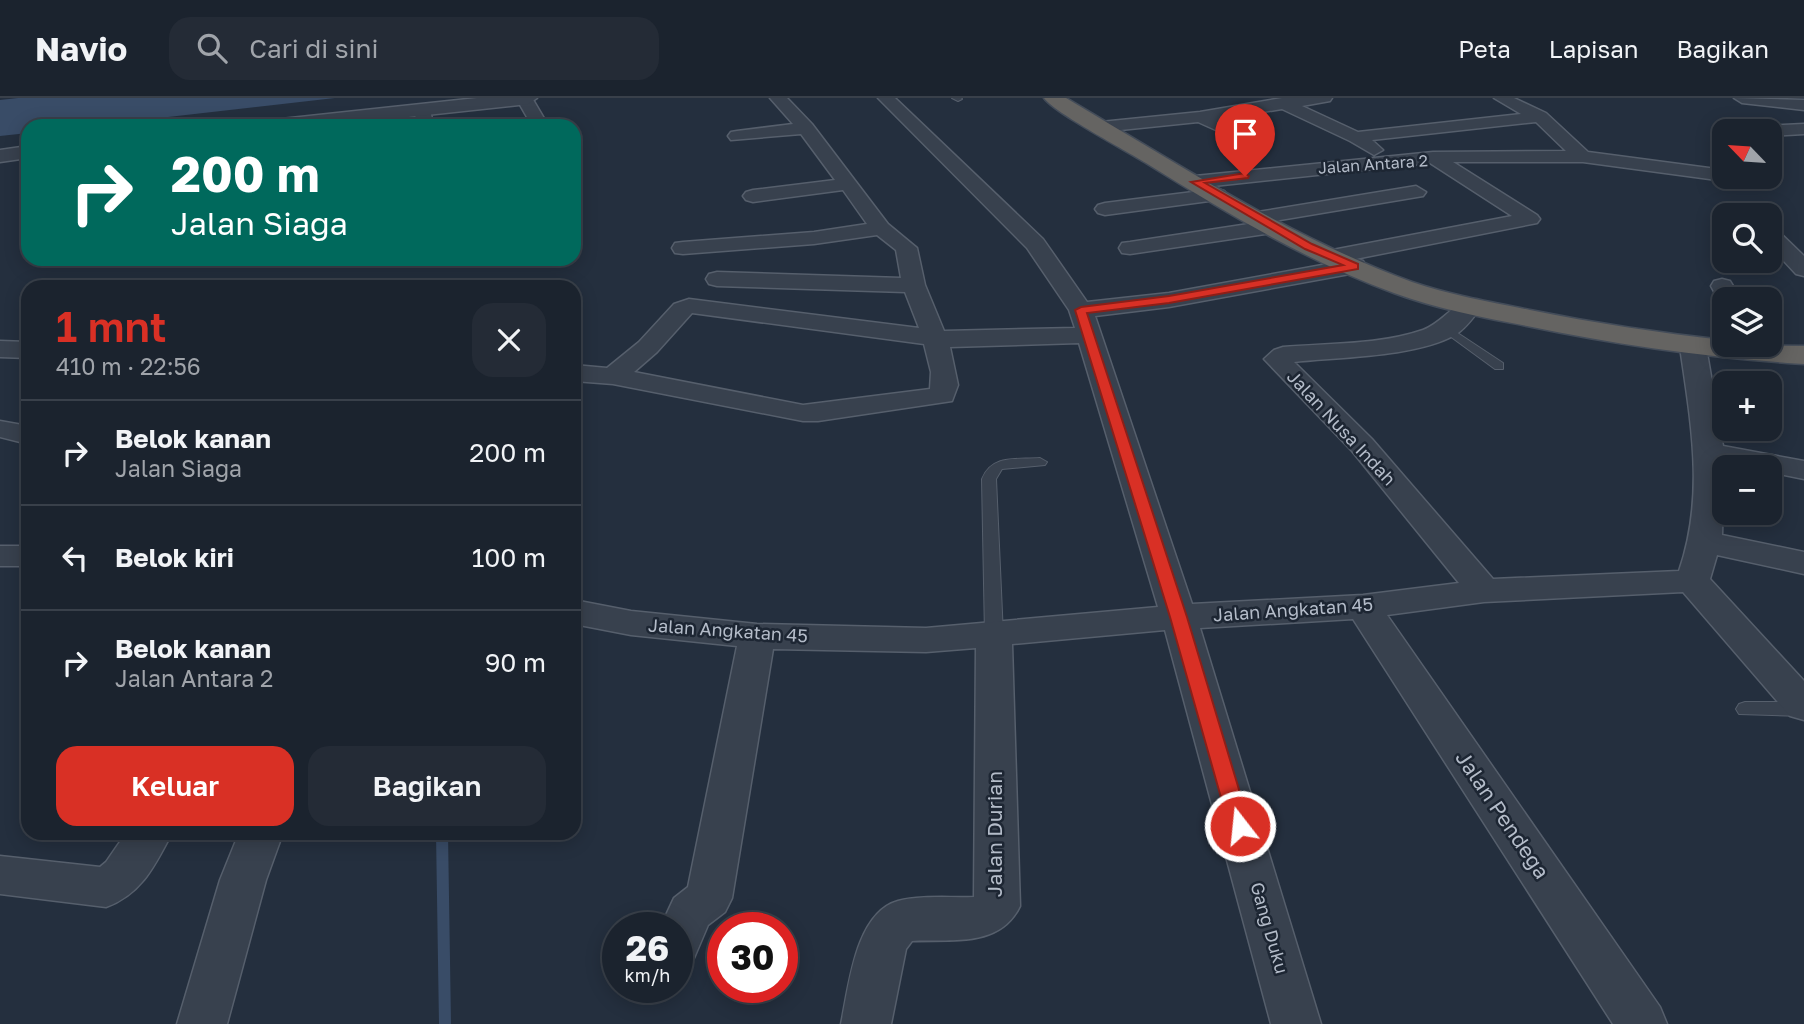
<!DOCTYPE html>
<html lang="id">
<meta charset="utf-8">
<style>
:root{--surface:#1b232e;--page:#242b36;--text:#f1f3f6;--muted:#a0a4aa;--line:#39404a;--accent:#d93025}
body{margin:0;font-family:"Golos Text",sans-serif;background:var(--page);color:var(--text);height:100vh;display:flex;flex-direction:column;font-size:26px;white-space:nowrap}
*{box-sizing:border-box;margin:0}
p{font-size:23px;color:var(--muted)}
.icon{flex:none;width:38px;height:38px;fill:none;stroke:currentColor;stroke-width:2;stroke-linecap:round;stroke-linejoin:round}
.map{position:relative;flex:1;overflow:hidden}
.panel{position:absolute;left:21px;top:182px;width:560px;height:560px;display:flex;flex-direction:column;background:var(--surface);border-radius:21px;box-shadow:0 4px 18px #0003,0 0 0 2px var(--line)}
.panel>*{flex:none}
.top-card{position:absolute;left:21px;top:21px;width:560px;height:147px;border-radius:21px;box-shadow:0 4px 18px #0003,0 0 0 2px var(--line);background:#00695c;color:#fff;overflow:hidden}
.needle{width:46px;rotate:295deg}
.tools{position:absolute;left:1712px;top:21px;display:grid;gap:14px}
.tools a{display:grid;place-items:center;width:70px;height:70px;border-radius:14px;background:var(--surface);box-shadow:0 4px 18px #0003,0 0 0 2px var(--line);font-size:35px}
.speed{position:absolute;left:602px;top:814px;display:flex;gap:14px;font-size:35px;font-weight:700;text-align:center}
.speed>*{display:grid;place-content:center;width:91px;height:91px;border-radius:50%;background:var(--surface);box-shadow:0 4px 18px #0003,0 0 0 2px var(--line);line-height:1}
.speed small{font-size:18px;font-weight:400}
.speed .limit{border:10px solid #d22;background:#fff;color:#111}
.pin{position:absolute;display:grid;place-items:center;width:60px;height:60px;color:#fff;margin:-72px -30px;border-radius:50% 50% 50% 0;rotate:-45deg;box-shadow:0 0 7px #0007}
.pin .icon{rotate:45deg}
.me{position:absolute;width:77px;margin:-38px;rotate:344deg;stroke-linejoin:round;filter:drop-shadow(0 0 5px #0008)}
.turn{display:flex;align-items:center;gap:24px;height:147px;padding:0 35px;font-size:32px}
.turn .icon{width:91px;height:91px;stroke-width:2.5}
.turn b{display:block;font-size:49px;line-height:60px}
.round{display:grid;place-items:center;flex:none;width:74px;height:74px;border-radius:21px;background:var(--page)}
.headline{display:flex;align-items:center;justify-content:space-between;height:119px;padding:0 35px}
h1{font-size:42px;font-weight:600;line-height:52px;color:var(--accent)}
.button{display:flex;gap:14px;margin-top:auto;padding:14px 35px}
.button a{flex:1;height:80px;border-radius:21px;background:var(--accent);color:#fff;font-size:28px;font-weight:600;line-height:80px;text-align:center}
.button a+a{background:var(--page);color:var(--text)}
ul{padding:0;list-style:none}
li{display:flex;align-items:center;gap:21px;height:105px;padding:0 35px;border-top:2px solid var(--line)}
li div{flex:1}
li b{display:block;font-size:26px}
li em{font-style:normal}
header{display:flex;align-items:center;gap:42px;box-sizing:border-box;height:98px;padding:0 35px;background:var(--surface);border-bottom:2px solid var(--line)}
header strong{font-size:33px}
nav{display:flex;gap:38px;margin-inline-start:auto;font-size:24px}
.search{width:490px;height:63px;background:var(--page);display:flex;align-items:center;gap:18px;box-sizing:border-box;padding:0 24px;border-radius:21px;color:var(--muted);font-size:26px}
.map>svg:first-child{display:block}
.water{fill:#394c67}
.lines{fill:none;stroke-linecap:round;stroke-linejoin:round}
.stream{stroke:#394c67;stroke-width:12}
.service-casing{stroke:#565f6c;stroke-width:2}
.minor-casing{stroke:#565f6c;stroke-width:3}
.tertiary-casing{stroke:#565f6c;stroke-width:3}
.trunk-casing{stroke:#434c59;stroke-width:3}
.service{fill:#38414e;fill-rule:evenodd}
.minor{fill:#38414e;fill-rule:evenodd}
.tertiary{fill:#38414e;fill-rule:evenodd}
.trunk{fill:#656462;fill-rule:evenodd}
.route{fill:#d93025;stroke:#8d1f18;stroke-width:2}
.labels{text-anchor:middle;stroke-width:5;stroke-linejoin:round;paint-order:stroke}
.far-street-label{font-size:16px;fill:#b4bcc9;stroke:#1d2633}
.street-label{font-size:18px;fill:#b4bcc9;stroke:#1d2633}
.near-street-label{font-size:21px;fill:#b4bcc9;stroke:#1d2633}
</style>
<header>
<strong>Navio</strong>
<div class="search"><svg class="icon" aria-label="search" viewBox="0 0 24 24"><circle cx="10" cy="10" r="6"/><path d="M15 15l6 6"/></svg>Cari di sini</div>
<nav><a>Peta</a><a>Lapisan</a><a>Bagikan</a></nav>
</header>
<div class="map">
<svg width="1804" height="926" viewBox="0 0 1804 926">
<rect width="100%" height="100%" fill="#242f3e"/>
<!-- water -->
<path class="water" d="M18 0H335L89 28H28V35L0 38V2Z"/>
<g class="lines">
<!-- stream -->
<path class="stream" d="M442 735 445 926"/>
<!-- service casing -->
<g class="service-casing">
<g id="service">
<path d="M952 0H961L962 1 958 3Z"/>
<path d="M1447 228 1503 265V271H1495L1443 233V229Z"/>
<path d="M1040 360 1047 364 1045 367 1002 371 996 381 1003 537 1000 541H988L985 537 982 381C992 356 1016 362 1040 360Z"/>
<path d="M1745 604H1804V618L1739 616 1736 611 1739 606Z"/>
</g>
</g>
<!-- minor casing -->
<g class="minor-casing">
<g id="minor">
<path d="M516 0H532L545 22 543 26H531Z"/>
<path d="M770 0H787L812 26 888 126 917 150 925 187 944 233 1075 230 1069 212 1027 150 878 0H895L1043 141 1087 204 1169 195 1355 161 1363 163 1366 168 1363 173 1355 175 1169 209 1095 218 1192 506 1363 497 1459 485 1352 353 1264 261 1274 252 1283 249C1328 245 1380 247 1423 232 1445 224 1456 199 1477 204L1481 209C1474 219 1465 231 1455 237 1416 259 1339 259 1294 264L1372 341 1493 481 1679 473C1705 398 1691 325 1680 249L1684 244 1693 241 1702 244 1706 249 1723 348 1804 363V381L1769 374V369H1744L1724 365 1722 437 1804 454V476L1717 457 1710 481 1804 583V622L1790 618 1683 494 1484 504 1387 517 1660 909 1667 926H1613L1353 521 1200 530 1321 926H1271L1165 532 1012 546 1020 808C1000 850 952 841 912 843L906 851 891 926H841C849 889 855 815 898 803 921 797 950 800 974 799L976 550 926 554 773 551 732 800 725 814 708 827 694 860 677 866V830H660L674 800 688 789 737 548 631 537 574 526V502L631 513 757 526 926 530 1158 509 1079 245 950 249 958 287 952 303 818 323H803L613 286 574 283V267L607 270 639 244 674 206 689 201 919 230 905 194 717 188 709 186 706 181 709 176 717 174 901 180 896 152 877 137 814 146 683 156 675 155 672 150 675 145 683 144 814 134 867 126 843 92 753 104 746 102 743 98 746 94 753 92 835 82 801 36 731 42 728 38 731 34 737 33 793 26ZM692 215 924 246 931 274 930 291 803 307 634 274 657 254Z"/>
<path d="M1282 0H1332L1330 3 1302 8 1358 34 1521 16 1494 0H1514L1546 15 1588 54 1724 72V79H1769V68L1776 70 1781 82 1779 86 1769 89 1583 64H1453L1537 117 1540 121 1537 125 1330 166 1322 164 1319 159 1322 154 1512 118 1430 65 1195 90 1185 84 1195 78 1433 54 1566 53 1536 24 1372 42 1383 52 1374 57 1350 43 1282 11 1218 21 1264 42 1267 46 1258 51 1198 24 1101 34 1093 29 1101 24 1200 14Z"/>
<path d="M1734 0 1804 2V12L1742 5Z"/>
<path d="M422 8 430 13 434 28H418L414 13Z"/>
<path d="M1804 26V36L1769 38V33H1753L1762 28Z"/>
<path d="M1416 88 1426 94 1423 98 1274 123 1282 129 1279 133 1272 135 1130 156 1122 155 1119 150 1122 145 1130 144 1255 125 1248 120 1251 116 1258 114Z"/>
<path d="M1217 91 1224 93 1227 97 1224 101 1105 117 1098 115 1095 111 1098 107 1105 105Z"/>
<path d="M1769 129 1776 131 1804 158V178L1796 176 1769 147Z"/>
<path d="M1722 181 1730 183 1741 201H1724V207L1721 206 1711 188 1714 183Z"/>
<path d="M0 243 28 244V260L0 259Z"/>
<path d="M0 323 28 328V346L0 339Z"/>
<rect x="0" y="448" width="28" height="20"/>
<path d="M126 735H172C155 767 142 796 106 809L0 796V758L100 769 106 764Z"/>
<path d="M239 735H283L266 782 227 926H177L220 782Z"/>
</g>
</g>
<!-- tertiary casing -->
<g class="tertiary-casing">
<g id="tertiary">
<path d="M477 0H537L528 6 325 28H262L272 22Z"/>
<path d="M28 48V60L0 64V52Z"/>
</g>
</g>
<!-- trunk casing -->
<g class="trunk-casing">
<path id="trunk" d="M1044 0H1066C1178 66 1289 139 1412 184 1450 197 1490 204 1530 212 1594 225 1659 235 1724 242V247L1804 248V266C1711 260 1618 247 1527 228 1482 219 1437 211 1394 195 1306 163 1225 114 1146 65 1125 52 1055 15 1044 0Z"/>
</g>
<!-- service -->
<use href="#service" class="service"/>
<!-- minor -->
<use href="#minor" class="minor"/>
<!-- tertiary -->
<use href="#tertiary" class="tertiary"/>
<!-- trunk -->
<use href="#trunk" class="trunk"/>
</g>
<!-- route -->
<path class="route" d="M1245 75 1249 78 1248 80 1205 85 1312 146 1358 166V171L1169 205 1087 215 1187 519 1250 728 1247 734 1240 736 1232 734 1229 728 1170 519 1075 212 1081 209 1169 198 1343 167 1305 151 1191 84Z"/>
<g class="labels">
<!-- far-street labels -->
<g class="far-street-label">
<text transform="translate(1373 66) rotate(-4)" y="6">Jalan Antara 2</text>
</g>
<!-- street labels -->
<g class="street-label">
<text transform="translate(1341 330) rotate(47)" y="6">Jalan Nusa Indah</text>
<text transform="translate(1293 512) rotate(-4)" y="6">Jalan Angkatan 45</text>
<text transform="translate(728 533) rotate(4)" y="6">Jalan Angkatan 45</text>
<text transform="translate(1269 830) rotate(74)" y="6">Gang Duku</text>
</g>
<!-- near-street labels -->
<g class="near-street-label">
<text transform="translate(1502 717) rotate(56)" y="7">Jalan Pendega</text>
<text transform="translate(995 736) rotate(-90)" y="7">Jalan Durian</text>
</g>
</g>
</svg>
<div class="tools">
<a><svg class="needle" viewBox="-14 -14 28 28"><path d="M0-13l5 13h-10z" fill="#e53935"/><path d="M0 13l5-13h-10z" fill="#a0a4aa"/></svg></a>
<a><svg class="icon" aria-label="search" viewBox="0 0 24 24"><circle cx="10" cy="10" r="6"/><path d="M15 15l6 6"/></svg></a>
<a><svg class="icon" aria-label="layers" viewBox="0 0 24 24"><path d="M12 4l9 5-9 5-9-5zM3 14l9 5 9-5"/></svg></a>
<a>+</a>
<a>−</a>
</div>
<div class="speed"><div>26<small>km/h</small></div><div class="limit">30</div></div>
<div class="pin" style="left:1245px;top:78px;background:#d93025"><svg class="icon" aria-label="arrive" viewBox="0 0 24 24"><path d="M6 21V4h12l-3 4 3 4H6"/></svg></div>
<svg class="me" style="left:1240px;top:728px" viewBox="-20 -20 40 40"><circle r="17" fill="#d93025" stroke="#fff" stroke-width="3"/><path d="M0-11L8 9 0 5-8 9z" fill="#fff"/></svg>
<div class="top-card">
<div class="turn"><svg class="icon" aria-label="right" viewBox="0 0 24 24"><path d="M7 20v-9h11M14 6l5 5-5 5"/></svg><div><b>200 m</b>Jalan Siaga</div></div>
</div>
<section class="panel">
<div class="headline"><div><h1>1 mnt</h1><p>410 m · 22:56</p></div><a class="round"><svg class="icon" aria-label="close" viewBox="0 0 24 24"><path d="M6 6l12 12M18 6L6 18"/></svg></a></div>
<ul>
<li><svg class="icon" aria-label="right" viewBox="0 0 24 24"><path d="M7 20v-9h11M14 6l5 5-5 5"/></svg><div><b>Belok kanan</b><p>Jalan Siaga</p></div><em>200 m</em></li>
<li><svg class="icon" aria-label="left" viewBox="0 0 24 24"><path d="M17 20v-9H6M10 6l-5 5 5 5"/></svg><div><b>Belok kiri</b></div><em>100 m</em></li>
<li><svg class="icon" aria-label="right" viewBox="0 0 24 24"><path d="M7 20v-9h11M14 6l5 5-5 5"/></svg><div><b>Belok kanan</b><p>Jalan Antara 2</p></div><em>90 m</em></li>
</ul>
<div class="button"><a>Keluar</a><a>Bagikan</a></div>
</section>
</div>
